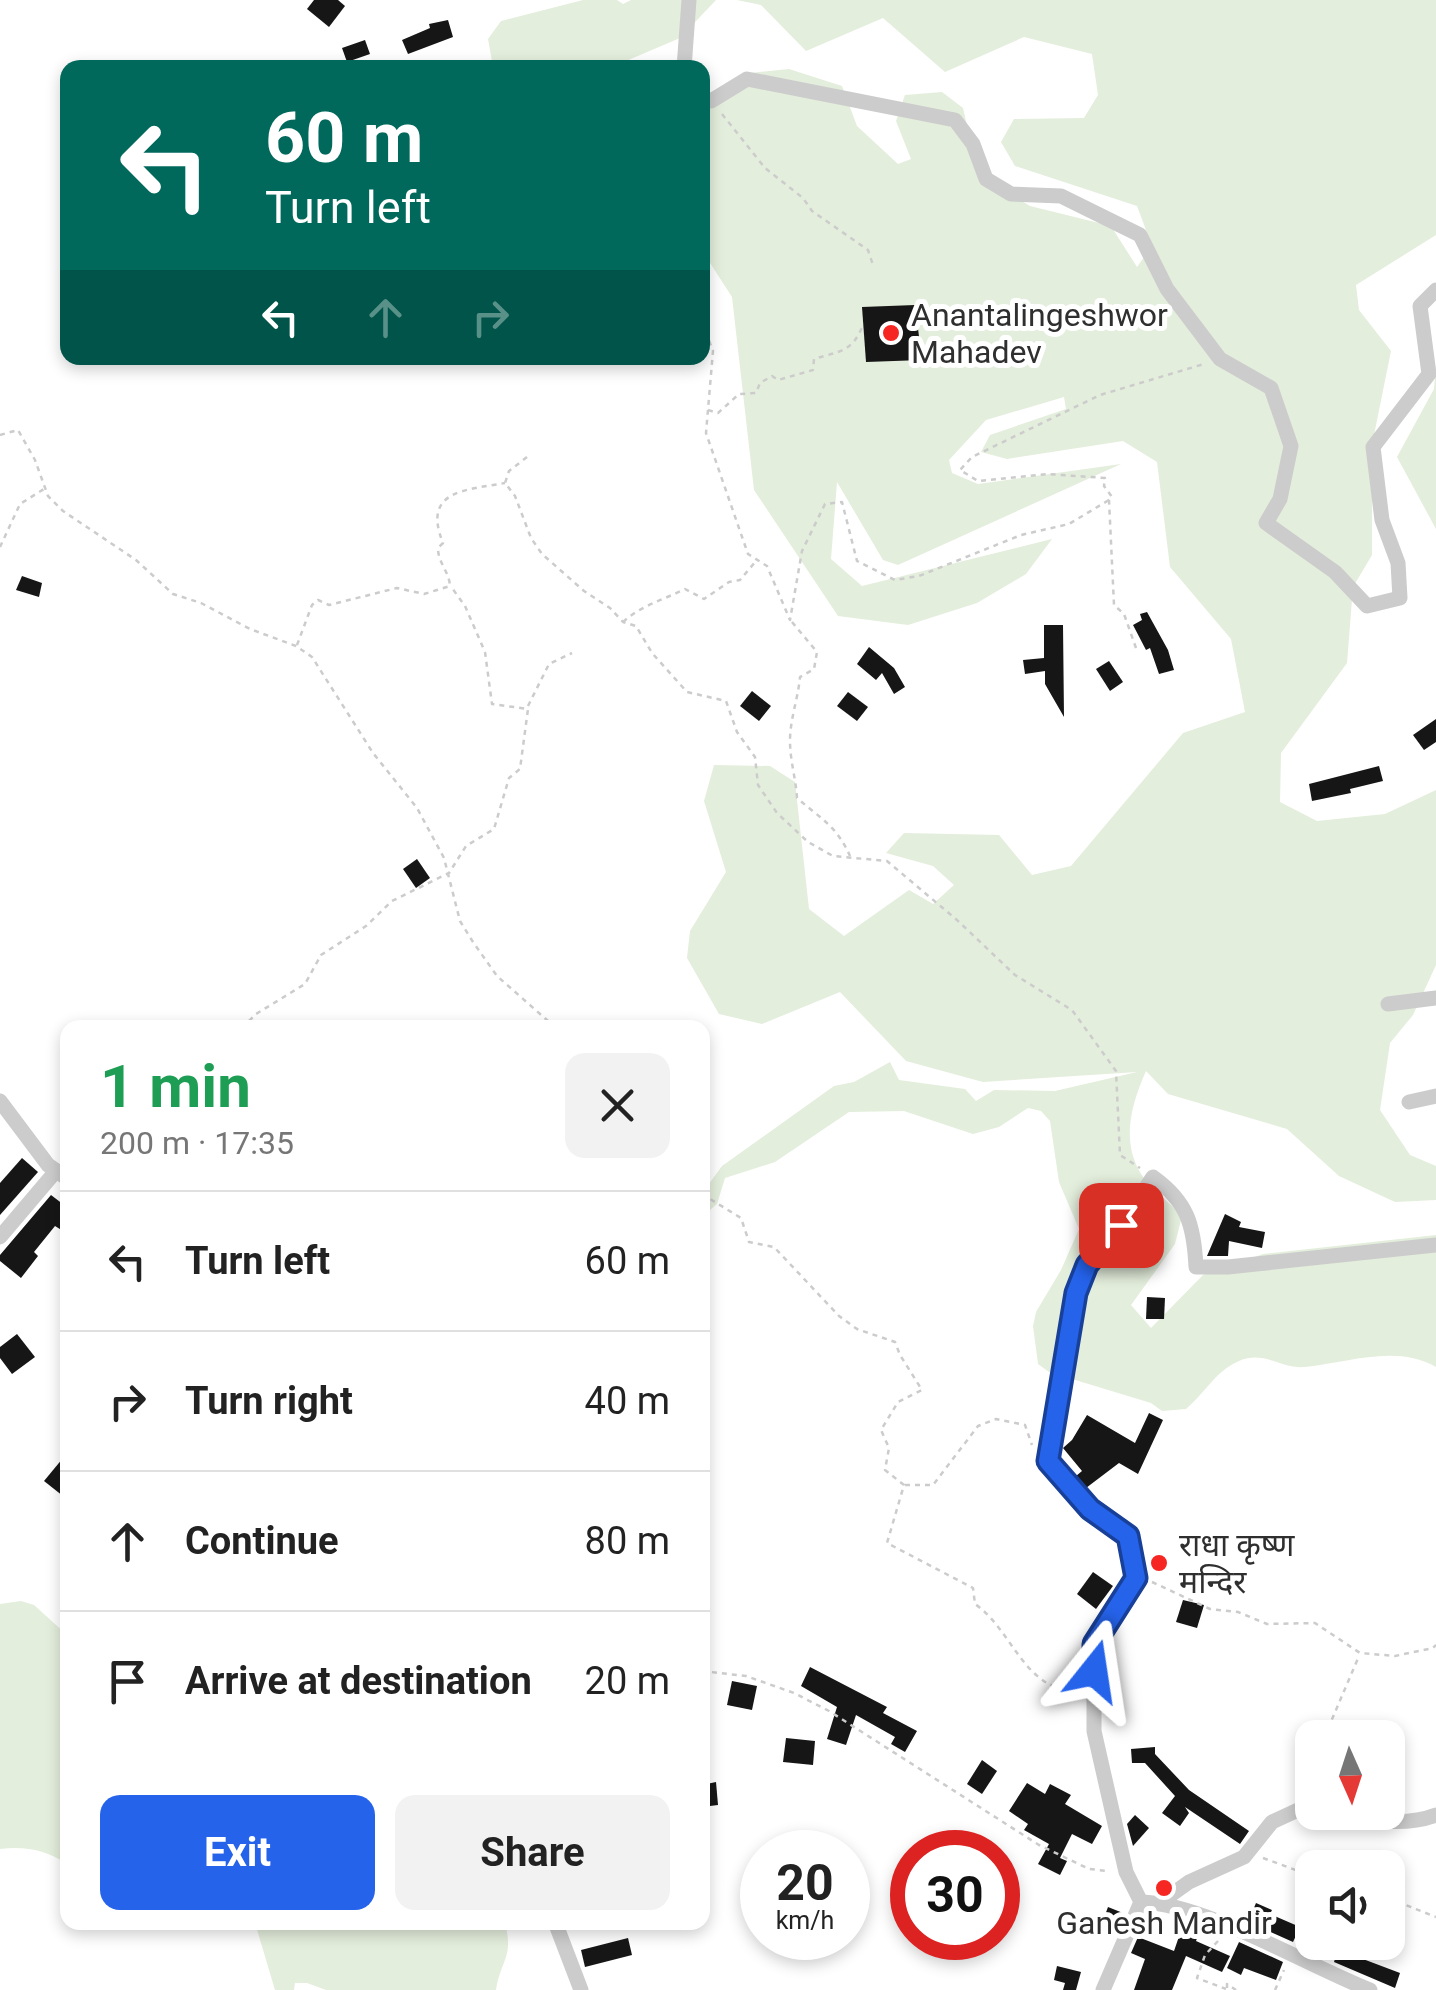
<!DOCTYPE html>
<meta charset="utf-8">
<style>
:root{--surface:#fff;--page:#f2f2f2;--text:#222;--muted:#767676;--line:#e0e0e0;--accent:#2563eb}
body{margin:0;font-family:Roboto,"Noto Sans Devanagari",sans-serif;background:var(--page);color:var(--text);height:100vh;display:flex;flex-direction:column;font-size:38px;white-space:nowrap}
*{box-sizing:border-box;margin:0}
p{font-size:32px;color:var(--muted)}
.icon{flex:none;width:55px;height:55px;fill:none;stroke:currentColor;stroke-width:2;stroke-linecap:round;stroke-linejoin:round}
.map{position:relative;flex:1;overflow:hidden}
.drawer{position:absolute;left:60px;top:1020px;width:650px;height:910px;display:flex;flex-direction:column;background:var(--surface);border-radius:20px;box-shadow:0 5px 15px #0003}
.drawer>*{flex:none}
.banner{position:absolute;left:60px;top:60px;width:650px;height:305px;border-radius:20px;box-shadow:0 5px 15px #0003;background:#00695c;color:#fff;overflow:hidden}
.needle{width:65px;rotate:177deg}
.fabs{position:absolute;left:1295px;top:1720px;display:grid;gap:20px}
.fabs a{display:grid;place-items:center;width:110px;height:110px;border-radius:20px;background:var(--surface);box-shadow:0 5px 15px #0003;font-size:50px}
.speed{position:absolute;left:740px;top:1830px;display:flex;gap:20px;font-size:50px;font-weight:700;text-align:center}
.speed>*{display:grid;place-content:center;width:130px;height:130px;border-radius:50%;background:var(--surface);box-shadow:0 5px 15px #0003;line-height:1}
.speed small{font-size:25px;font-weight:400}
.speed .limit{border:15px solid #d22;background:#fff;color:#111}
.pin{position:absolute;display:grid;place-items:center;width:85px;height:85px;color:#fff;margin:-42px;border-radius:20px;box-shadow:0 5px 15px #0006}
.me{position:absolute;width:110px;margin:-55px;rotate:15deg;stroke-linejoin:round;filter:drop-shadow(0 0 8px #0008)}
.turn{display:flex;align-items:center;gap:35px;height:210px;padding:0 40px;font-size:45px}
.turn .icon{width:130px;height:130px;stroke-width:2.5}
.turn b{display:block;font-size:70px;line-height:85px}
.lanes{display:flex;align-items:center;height:95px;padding:0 40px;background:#0003;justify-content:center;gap:50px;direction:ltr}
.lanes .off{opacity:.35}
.round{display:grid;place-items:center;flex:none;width:105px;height:105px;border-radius:20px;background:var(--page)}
.headline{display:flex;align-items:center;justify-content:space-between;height:170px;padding:0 40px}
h1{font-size:60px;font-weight:700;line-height:75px;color:#1e9e55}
.cta{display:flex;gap:20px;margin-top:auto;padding:20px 40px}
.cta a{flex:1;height:115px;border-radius:20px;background:var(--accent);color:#fff;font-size:40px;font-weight:700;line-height:115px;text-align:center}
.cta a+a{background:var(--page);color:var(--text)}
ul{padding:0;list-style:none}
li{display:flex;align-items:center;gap:30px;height:140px;padding:0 40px;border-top:2px solid var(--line)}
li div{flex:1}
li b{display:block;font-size:38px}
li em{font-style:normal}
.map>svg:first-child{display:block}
.green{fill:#e4eedc}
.building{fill:#161616}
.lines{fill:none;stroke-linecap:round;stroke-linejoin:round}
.path{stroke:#ccc;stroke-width:2.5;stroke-dasharray:5 5;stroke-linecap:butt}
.street{stroke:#ccc;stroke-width:15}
.route-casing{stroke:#184099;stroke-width:25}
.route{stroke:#2563eb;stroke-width:18}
.poi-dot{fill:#f62722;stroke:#fff;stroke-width:4}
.labels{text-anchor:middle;stroke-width:10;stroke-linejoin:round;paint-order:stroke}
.poi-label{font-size:32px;fill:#2f2f2f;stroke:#fff;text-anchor:start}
</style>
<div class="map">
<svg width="1436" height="1990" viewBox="0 0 1436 1990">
<rect width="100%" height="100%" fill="#fff"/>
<!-- green -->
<g class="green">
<path d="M583 0H617L623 4 631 0H716L680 38 612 67H493L488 39 501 21Z"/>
<path d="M737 0H1436V235L1356 285 1359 310 1391 351 1372 445V555L1353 587 1347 663 1281 753 1280 802 1317 821 1385 814 1436 790V965L1413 1015 1390 1043 1380 1110 1410 1155 1436 1166V1200L1395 1202 1339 1176 1287 1129 1168 1094 1146 1071C1131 1105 1120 1143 1143 1177 1152 1191 1170 1202 1182 1216L1175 1244 1131 1305 1151 1328 1203 1275 1263 1254 1436 1235V1367C1396 1344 1347 1363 1305 1367 1280 1369 1263 1349 1237 1362 1215 1372 1204 1394 1186 1409L1162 1411 1151 1403 1049 1372 1038 1364 1033 1326 1036 1312 1061 1270 1079 1229 1059 1182 1050 1121 1041 1111 1028 1108 999 1127 973 1134 904 1111 849 1112 775 1162 725 1178 717 1204 703 1216V1192L722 1166 834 1086 854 1082 890 1062 899 1080 965 1089 976 1101 994 1090 1055 1091 1137 1072 983 1082 906 1061 840 992 762 1024 719 1014 687 958 690 931 726 872 704 801 714 765 770 766 795 782 809 909 844 936 909 890 933 904 954 885 933 866 886 853 904 833 999 835 1032 875 1071 866 1183 733 1245 712 1231 639 1170 567 1157 462 1123 441 1007 459 981 452 990 435 1066 409 1064 397 986 420 949 460 952 473 978 484 1121 464 898 565 883 560 837 482 831 559 862 586 1052 539 1026 574 977 603 908 625 838 616 754 490 732 297 703 252 702 134 706 107 750 73 789 69 842 86 857 126 898 164 911 159 896 121 905 95 942 92 963 108 978 174 1030 206 1111 226 1137 267 1152 246 1137 206 1015 166 1001 142 1014 119 1084 118 1098 95 1092 54 1024 37 945 72 883 18 806 51 761 5Z"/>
<path d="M1436 364V529L1397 457 1434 389Z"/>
<path d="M21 1601 34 1605 67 1635V1864C46 1850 25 1846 0 1849V1604Z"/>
<path d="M255 1923H505C514 1958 501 1959 496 1990H326L307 1983H295L294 1990H275Z"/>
</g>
<!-- building -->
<g class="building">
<path d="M314 0H338L345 6 329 27 307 9Z"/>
<path d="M448 20 453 37 408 54 402 40 430 28 429 24Z"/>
<path d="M365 40 370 54 347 62 342 48Z"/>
<path d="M915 305 922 360 866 362 862 307Z"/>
<path d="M22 576 42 583 39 597 16 590Z"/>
<path d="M1147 612 1168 650 1174 670 1159 674 1150 648 1146 650 1133 625 1142 620 1140 614Z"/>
<path d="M1044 625H1063L1064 717 1045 684V671L1025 674 1023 660 1044 658Z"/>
<path d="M869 647 894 668 905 687 894 694 882 673 876 680 857 664Z"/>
<path d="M1109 661 1123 682 1110 691 1096 669Z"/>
<path d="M752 691 771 706 759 721 740 706Z"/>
<path d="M848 692 868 707 857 721 837 706Z"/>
<path d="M1436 719V742L1424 750 1413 735Z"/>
<path d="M1379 766 1383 781 1350 789 1351 793 1312 801 1309 784Z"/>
<path d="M417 859 430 878 416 888 403 869Z"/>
<path d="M22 1158 38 1172 0 1215V1183Z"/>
<path d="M51 1195 68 1208V1234L55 1226 34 1252 38 1256 21 1278 0 1261V1255Z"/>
<path d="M1225 1214 1241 1222 1239 1227 1265 1232 1262 1248 1229 1241 1228 1256H1207Z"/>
<path d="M1147 1297 1165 1298 1164 1319H1146Z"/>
<path d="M17 1334 35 1357 12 1374 0 1358V1347Z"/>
<path d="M1149 1413 1163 1420 1138 1474 1119 1463 1086 1488 1076 1476 1082 1471 1063 1448 1072 1440 1087 1415 1135 1443Z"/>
<path d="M68 1452V1500L44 1481Z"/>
<path d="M1093 1572 1113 1586 1096 1609 1077 1594Z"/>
<path d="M1183 1600 1204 1605 1197 1628 1176 1622Z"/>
<path d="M810 1667 887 1707 883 1713 917 1731 905 1752 891 1744 895 1737 856 1715 846 1745 827 1739 837 1707 801 1686Z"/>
<path d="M732 1681 757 1686 752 1710 727 1705Z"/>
<path d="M786 1738 815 1741 813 1765 783 1762Z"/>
<path d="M1155 1747V1754L1189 1790 1249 1831 1240 1844 1185 1807 1189 1813 1180 1826 1162 1813 1175 1796 1145 1763H1132L1131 1749Z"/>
<path d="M982 1760 997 1771 982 1794 967 1784Z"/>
<path d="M716 1782 718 1805 702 1807V1785Z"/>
<path d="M1027 1783 1045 1794 1050 1784 1071 1795 1065 1804 1102 1826 1092 1844 1072 1834 1060 1858 1067 1861 1060 1875 1038 1864 1049 1844 1024 1830 1028 1824 1009 1811Z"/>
<path d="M1135 1815 1149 1828 1133 1846 1127 1824Z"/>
<path d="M1256 1903 1272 1910 1270 1914 1300 1927 1293 1942 1248 1922Z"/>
<path d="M1108 1907 1123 1913 1115 1934 1100 1928Z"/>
<path d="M1184 1922 1201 1927 1196 1941 1230 1956 1222 1972 1186 1956 1172 1990H1134L1145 1959 1131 1953 1138 1937 1174 1951Z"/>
<path d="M628 1938 632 1955 585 1967 581 1950Z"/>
<path d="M1239 1942 1283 1962 1276 1980 1244 1968 1241 1975 1227 1968Z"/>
<path d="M1340 1942H1360L1355 1956 1400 1973 1395 1988 1334 1962Z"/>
<path d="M1057 1966 1081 1972 1076 1990H1063L1065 1983 1054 1980Z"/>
</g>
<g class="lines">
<!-- path -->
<g class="path">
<path d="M722 114 765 168 803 198 812 211 868 250 873 265"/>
<path d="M702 322 713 351 706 433 748 554 767 566 790 620 802 551 825 504 842 502 857 561 895 580 919 576 1021 535 1069 524 1109 500"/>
<path d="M708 410 718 413 739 394 756 393 760 383 772 376 778 380 813 370 814 359C839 351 852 353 863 325"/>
<path d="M0 435 18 430 35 460 48 496 63 511 136 560 173 594 201 603 250 629 296 646 312 657 373 753 417 808 444 858 460 921 473 942 497 976 556 1028"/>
<path d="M527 457 509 471 505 483 515 496 531 538 542 554 584 591 610 608 623 622 636 626 652 653 687 692 726 701 737 732 755 757 758 785 777 813 808 842 833 856 887 861 957 920 1015 975 1072 1010 1116 1071 1120 1155 1140 1168"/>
<path d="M0 547 20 504 44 489"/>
<path d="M623 622C640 606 663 600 685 589L704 599 729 582 740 580 756 561"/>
<path d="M792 622 817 652 814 669 800 677C798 699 790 719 790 741 790 761 796 779 797 798 821 819 836 825 850 856"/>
<path d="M297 645 312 605 318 600 329 605 397 588 424 594 450 586C449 571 438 563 438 548L443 543C421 489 468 490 505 483"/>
<path d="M1136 648 1124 614 1114 605 1109 500 1112 497 1104 486 1105 478 1047 474 978 481 960 470 972 457 1100 395 1204 364"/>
<path d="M528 706 549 664 572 653"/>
<path d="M242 1028 256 1014 305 984 321 955 366 926 392 901 449 873 466 846 494 829 509 778 520 769 528 709 492 704 485 652 465 606 452 588"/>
<path d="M702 1194 741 1218 749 1242 774 1247 839 1316 857 1329 895 1342 900 1355 922 1390 898 1402 881 1430 889 1448 885 1470 904 1485 887 1543 973 1588 975 1604C1005 1625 1017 1665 1047 1683 1055 1688 1069 1690 1078 1693"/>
<path d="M905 1485H933L978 1426 996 1419 1025 1425 1032 1445"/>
<path d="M1152 1582 1210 1609 1238 1612 1267 1624 1315 1623 1360 1653 1395 1656 1433 1648 1436 1645"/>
<path d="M702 1671 746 1676 794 1693 829 1711 1039 1845 1089 1869 1108 1871"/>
<path d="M1324 1738 1359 1656"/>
<path d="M1304 1794 1312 1774"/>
<path d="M1263 1858 1312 1876"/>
<path d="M1388 1898 1436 1917"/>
<path d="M1218 1941 1205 1955 1197 1978 1226 1989"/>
<path d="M1227 1988V1984L1236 1990"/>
<path d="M1275 1990 1284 1970"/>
</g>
<!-- street -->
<g class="street">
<path d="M684 68 689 0"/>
<path d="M702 97 711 101 747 79 955 120 973 144 986 179 1011 194 1061 196 1140 235 1167 289 1220 359 1271 388 1291 446 1280 499 1266 523 1335 572 1367 606 1400 598 1398 563 1382 520 1373 447 1429 374 1420 306 1436 290"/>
<path d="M1388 1004 1436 998"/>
<path d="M0 1101 48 1165 68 1179"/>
<path d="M1409 1102 1436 1096"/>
<path d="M0 1237 56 1171"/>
<path d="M1320 1812C1357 1817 1400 1829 1436 1815"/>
<path d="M1141 1902 1126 1872 1094 1731V1644L1136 1578 1128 1536 1089 1509 1048 1461 1076 1293 1087 1265 1121 1225 1153 1177C1188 1202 1194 1226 1196 1267H1228L1436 1245"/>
<path d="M1141 1902C1206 1904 1306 1965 1370 1990"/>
<path d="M1161 1902 1189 1882 1244 1857 1272 1822 1298 1810 1312 1812"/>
<path d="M555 1922 581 1990"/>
<path d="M1103 1990 1141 1902"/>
</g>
</g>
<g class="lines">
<!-- route casing -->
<g class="route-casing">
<path id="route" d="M1094 1671V1644L1136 1578 1128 1536 1090 1509 1048 1461 1076 1293 1087 1265 1121 1225"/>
</g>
<!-- route -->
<use href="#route" class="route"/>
</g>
<!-- markers -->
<g class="poi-dot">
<circle cx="891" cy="333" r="10"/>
<circle cx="1159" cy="1563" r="10"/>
<circle cx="1164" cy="1888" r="10"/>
</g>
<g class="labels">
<!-- poi labels -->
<g class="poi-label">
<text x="911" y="326">Anantalingeshwor<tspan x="911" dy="37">Mahadev</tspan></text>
<text x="1179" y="1556">राधा कृष्ण<tspan x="1179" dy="37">मन्दिर</tspan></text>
<text x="1164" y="1934" text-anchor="middle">Ganesh Mandir</text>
</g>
</g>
</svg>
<div class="fabs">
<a><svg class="needle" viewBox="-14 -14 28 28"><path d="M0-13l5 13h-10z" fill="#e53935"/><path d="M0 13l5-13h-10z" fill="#767676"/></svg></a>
<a><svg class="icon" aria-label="sound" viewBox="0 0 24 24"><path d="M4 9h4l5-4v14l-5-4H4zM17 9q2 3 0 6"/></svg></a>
</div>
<div class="speed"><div>20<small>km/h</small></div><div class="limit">30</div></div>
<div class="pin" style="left:1121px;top:1225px;background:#d93025"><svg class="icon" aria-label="arrive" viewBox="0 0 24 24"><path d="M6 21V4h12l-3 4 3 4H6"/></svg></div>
<svg class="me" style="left:1094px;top:1671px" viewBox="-20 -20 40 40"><path d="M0-17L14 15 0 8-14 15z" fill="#2563eb" stroke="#fff" stroke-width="4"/></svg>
<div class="banner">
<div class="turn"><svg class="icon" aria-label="left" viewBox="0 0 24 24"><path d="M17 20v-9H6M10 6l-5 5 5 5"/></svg><div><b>60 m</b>Turn left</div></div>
<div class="lanes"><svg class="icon" aria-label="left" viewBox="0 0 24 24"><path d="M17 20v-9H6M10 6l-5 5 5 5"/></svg><svg class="icon off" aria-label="ahead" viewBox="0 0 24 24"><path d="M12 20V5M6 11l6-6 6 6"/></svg><svg class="icon off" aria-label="right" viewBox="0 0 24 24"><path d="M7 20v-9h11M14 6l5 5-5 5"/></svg></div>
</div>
<section class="drawer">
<div class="headline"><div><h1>1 min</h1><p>200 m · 17:35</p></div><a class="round"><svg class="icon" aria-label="close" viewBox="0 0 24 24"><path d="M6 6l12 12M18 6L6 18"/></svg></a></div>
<ul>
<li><svg class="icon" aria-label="left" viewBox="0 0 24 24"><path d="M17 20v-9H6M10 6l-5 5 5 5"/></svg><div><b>Turn left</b></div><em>60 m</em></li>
<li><svg class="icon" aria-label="right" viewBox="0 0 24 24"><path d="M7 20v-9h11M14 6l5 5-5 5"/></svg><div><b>Turn right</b></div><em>40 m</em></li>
<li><svg class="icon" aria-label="ahead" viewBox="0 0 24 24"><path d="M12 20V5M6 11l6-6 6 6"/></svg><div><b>Continue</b></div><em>80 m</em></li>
<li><svg class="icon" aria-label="arrive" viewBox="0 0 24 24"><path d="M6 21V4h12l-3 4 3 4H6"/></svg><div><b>Arrive at destination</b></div><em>20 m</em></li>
</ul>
<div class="cta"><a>Exit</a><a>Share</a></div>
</section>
</div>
